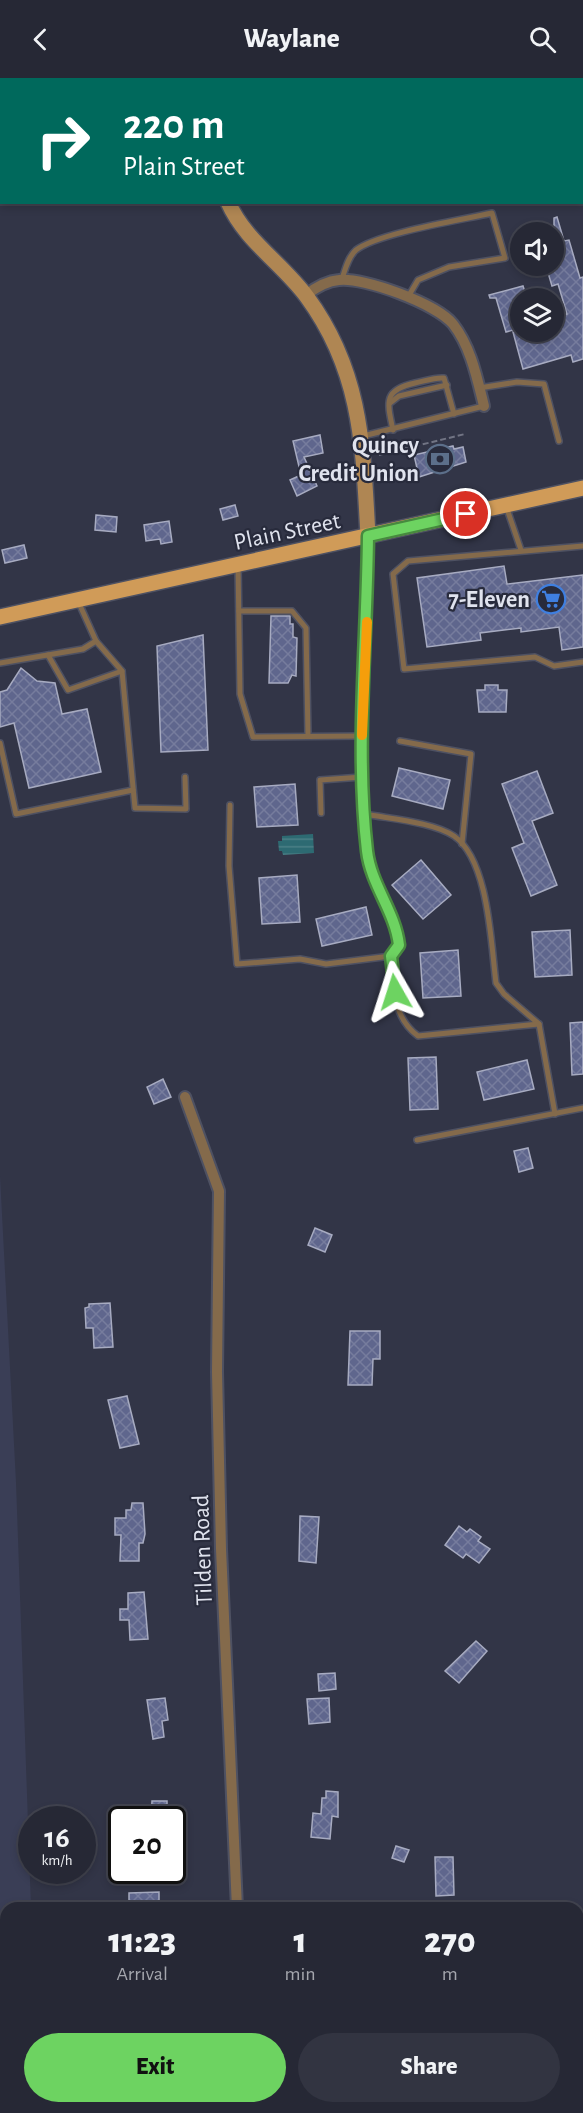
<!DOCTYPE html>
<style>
:root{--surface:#262835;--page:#323441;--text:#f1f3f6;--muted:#a4a6ad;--line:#424450;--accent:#6dd361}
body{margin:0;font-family:"Alegreya Sans",sans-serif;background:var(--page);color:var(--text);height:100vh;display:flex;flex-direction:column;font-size:22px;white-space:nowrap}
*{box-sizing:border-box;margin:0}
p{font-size:20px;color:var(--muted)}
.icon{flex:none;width:33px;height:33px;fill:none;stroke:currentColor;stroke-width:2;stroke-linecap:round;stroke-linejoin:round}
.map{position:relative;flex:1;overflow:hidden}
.sheet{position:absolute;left:0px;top:1824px;width:584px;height:212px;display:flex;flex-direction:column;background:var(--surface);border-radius:18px 18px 0 0;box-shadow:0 3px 9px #0003,0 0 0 2px var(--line)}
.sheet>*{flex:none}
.top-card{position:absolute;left:0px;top:0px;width:584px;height:126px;box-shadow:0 3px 9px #0003,0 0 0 2px var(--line);background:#00695c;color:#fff;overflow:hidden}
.controls{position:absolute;left:510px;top:144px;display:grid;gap:12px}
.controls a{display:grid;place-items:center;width:54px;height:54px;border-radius:50%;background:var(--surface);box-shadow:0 3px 9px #0003,0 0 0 2px var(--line);font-size:30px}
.speed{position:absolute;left:18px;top:1728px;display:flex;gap:12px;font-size:30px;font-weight:700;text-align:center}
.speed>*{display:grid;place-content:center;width:78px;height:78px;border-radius:50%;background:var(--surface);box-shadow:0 3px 9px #0003,0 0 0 2px var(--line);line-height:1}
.speed small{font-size:15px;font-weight:400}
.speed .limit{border:3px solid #111;border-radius:9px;background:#fff;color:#111}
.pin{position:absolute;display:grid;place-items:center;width:51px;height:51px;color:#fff;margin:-26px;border:3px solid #fff;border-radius:50%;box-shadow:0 2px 6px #0007}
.me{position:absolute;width:66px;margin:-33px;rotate:354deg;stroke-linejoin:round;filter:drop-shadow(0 0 4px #0008)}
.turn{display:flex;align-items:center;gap:21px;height:126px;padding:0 24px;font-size:27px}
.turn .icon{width:78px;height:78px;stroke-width:2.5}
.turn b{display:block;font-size:42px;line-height:51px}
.eta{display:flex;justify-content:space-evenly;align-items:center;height:102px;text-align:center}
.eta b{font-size:36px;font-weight:800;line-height:42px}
.cta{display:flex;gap:12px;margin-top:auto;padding:12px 24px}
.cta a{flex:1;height:69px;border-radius:36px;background:var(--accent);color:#111;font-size:24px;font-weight:800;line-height:69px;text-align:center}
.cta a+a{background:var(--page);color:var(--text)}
header{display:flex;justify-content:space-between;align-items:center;height:78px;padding:0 24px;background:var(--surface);font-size:27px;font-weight:800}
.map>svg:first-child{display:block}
.built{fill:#3a3e56}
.water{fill:url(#water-rules)}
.building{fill:url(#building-cross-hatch);stroke:#a7abc1;stroke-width:1.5}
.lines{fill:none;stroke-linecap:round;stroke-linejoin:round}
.lane-casing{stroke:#4e5162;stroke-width:8}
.street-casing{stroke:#4e5162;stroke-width:14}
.secondary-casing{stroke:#4e5162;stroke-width:18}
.primary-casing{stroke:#4e5162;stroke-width:18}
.path{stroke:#717484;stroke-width:2;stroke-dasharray:6 3;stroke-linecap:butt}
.lane{stroke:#846a4b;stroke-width:5}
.street{stroke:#846a4b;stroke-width:10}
.secondary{stroke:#af8653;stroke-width:15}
.primary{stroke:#d09b58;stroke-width:15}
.route-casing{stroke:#47893f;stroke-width:15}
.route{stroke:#6dd361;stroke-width:10}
.slow{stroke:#f59e0b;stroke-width:10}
.labels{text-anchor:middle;stroke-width:4.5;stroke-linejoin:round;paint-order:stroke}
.poi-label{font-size:24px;font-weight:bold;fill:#e0e3ee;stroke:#282b3c;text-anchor:end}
.street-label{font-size:24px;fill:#e0e3ee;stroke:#282b3c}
</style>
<header><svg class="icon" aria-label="back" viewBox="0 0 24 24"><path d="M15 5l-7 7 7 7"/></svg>Waylane<svg class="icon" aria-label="search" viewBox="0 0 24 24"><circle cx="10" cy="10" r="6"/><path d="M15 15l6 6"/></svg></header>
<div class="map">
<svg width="583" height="2035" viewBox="0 0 583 2035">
<defs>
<pattern id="water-rules" width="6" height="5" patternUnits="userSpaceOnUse" patternTransform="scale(1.5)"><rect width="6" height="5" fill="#2d6a72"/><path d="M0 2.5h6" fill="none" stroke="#4b7f86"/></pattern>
<pattern id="building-cross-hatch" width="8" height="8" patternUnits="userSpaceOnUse" patternTransform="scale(1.5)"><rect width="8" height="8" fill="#5f668d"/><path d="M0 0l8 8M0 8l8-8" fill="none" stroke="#767c9d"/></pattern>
</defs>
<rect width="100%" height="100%" fill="#323547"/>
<!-- built -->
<path class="built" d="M0 1098 16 1404 31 1830H6V2030H38V2035H0Z"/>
<!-- water -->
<path class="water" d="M313 756 314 775 283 777 282 773H279L278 763H282V758Z"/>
<!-- building -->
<g class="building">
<path d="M557 139 564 163 569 162 580 200 583 199V281L573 284 571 277 523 291 513 254H554V240L567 236 558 206 552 208 546 188H554V140Z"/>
<path d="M523 208 527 220H520V250L506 254 496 220H490L489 217Z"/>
<path d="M320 357 323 375 304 379 317 408 297 418 290 402 301 397 293 363Z"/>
<path d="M453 368 454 371 463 369 466 384 419 399 414 377Z"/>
<path d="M235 427 238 438 223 442 220 431Z"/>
<path d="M96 437 117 439 116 454 95 452Z"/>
<path d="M169 443 172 464 161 466 160 461 146 463 144 447Z"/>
<path d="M24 467 27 480 5 485 2 472Z"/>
<path d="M504 488 507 506 583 497V569L562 572 559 549 521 554V550L480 555 481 562 427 569 417 500Z"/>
<path d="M271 538H290V546H293V559L297 560 296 598 292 597 288 605H269Z"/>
<path d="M203 557 208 672 161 674 157 568Z"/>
<path d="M21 590 37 603 55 605 62 636 87 631 101 694 29 710 14 645 0 649V614L7 612Z"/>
<path d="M485 607H498V612H507L506 634H479L477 612H485Z"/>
<path d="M399 690 450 702 443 731 392 718Z"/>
<path d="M537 693 553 735 532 743 557 807 531 818 512 770 524 765 502 706Z"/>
<path d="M295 706 298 747 257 749 254 709Z"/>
<path d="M421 782 451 817 423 841 392 807Z"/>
<path d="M297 797 300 844 262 846 259 800Z"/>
<path d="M366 829 372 857 322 868 316 841Z"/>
<path d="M570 852 572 897 535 899 532 854Z"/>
<path d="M458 872 461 918 423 920 420 875Z"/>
<path d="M583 944V996L572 997 570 945Z"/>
<path d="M436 979 438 1031 410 1032 408 980Z"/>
<path d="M527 982 534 1011 484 1022 477 994Z"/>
<path d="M163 1001 171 1019 154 1026 147 1009Z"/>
<path d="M528 1070 533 1090 519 1094 514 1073Z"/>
<path d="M315 1150 332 1157 325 1174 308 1167Z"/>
<path d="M110 1225 113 1269 94 1270 93 1250H86L85 1230 89 1229V1226Z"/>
<path d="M350 1253H380V1281H373L372 1307H348Z"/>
<path d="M127 1318 139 1366 120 1370 108 1322Z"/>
<path d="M132 1425H143L145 1456 143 1465H139V1483H120L121 1457H115V1440H126V1432H131Z"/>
<path d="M300 1438 319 1439 316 1485 299 1483Z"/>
<path d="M459 1448 467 1454 470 1451 481 1459 478 1463 490 1471 479 1485 466 1476 463 1480 445 1467Z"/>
<path d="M144 1514 148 1561 130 1562 129 1542H120V1531H128V1515Z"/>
<path d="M476 1563 487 1573 459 1605 445 1593Z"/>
<path d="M335 1595 336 1611 319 1613 318 1596Z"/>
<path d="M165 1620 168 1642 162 1643 164 1659 153 1661 147 1622Z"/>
<path d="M329 1620 330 1644 309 1646 307 1621Z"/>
<path d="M326 1713 338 1714V1739L332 1738 330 1761 311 1759 313 1735 321 1736 322 1720H326Z"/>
<path d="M152 1723H167V1742H151Z"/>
<path d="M396 1768 409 1772 404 1784 392 1780Z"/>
<path d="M435 1779H453L454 1817 436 1818Z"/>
<path d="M159 1814V1830H129V1815Z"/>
</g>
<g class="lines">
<!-- lane casing -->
<g class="lane-casing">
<g id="lane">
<path d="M51 2 52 0"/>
<path d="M351 2V0"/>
<path d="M0 80H2"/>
<path d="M342 201C345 192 348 179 356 172 378 155 461 142 492 135L505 180 449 189 418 202 408 219"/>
<path d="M479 310 517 304 544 306 559 363"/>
<path d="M390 325 399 318 447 307"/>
<path d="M393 352C387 324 383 312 415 305 425 303 435 299 444 300L454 336"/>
<path d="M363 358 484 328"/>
<path d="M506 428 521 472"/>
<path d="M368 460 362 658 365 736C391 741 433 744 454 758 489 782 491 867 496 905L504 916 539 946"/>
<path d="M583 468 408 483 393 496 404 591 535 579 554 588 583 584"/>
<path d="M238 487 240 616 253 659 362 658"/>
<path d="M78 523 96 563 122 593 135 730 186 731 185 699"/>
<path d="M239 533H292L306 550 308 658"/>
<path d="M48 577 68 612 122 593"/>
<path d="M0 585 83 571 96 563"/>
<path d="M400 663 471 676 462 766"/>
<path d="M0 665 16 736 133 712"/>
<path d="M230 727 229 788 237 886 300 881 326 886 391 878"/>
<path d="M321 735 320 702 362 699"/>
<path d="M365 736 370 790 392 836 399 867 391 878C394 908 392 939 418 958L539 946 555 1036"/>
<path d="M417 1062 583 1030"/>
</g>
</g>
<!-- street casing -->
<g class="street-casing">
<g id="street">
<path d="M306 217C315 210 327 203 339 202 364 199 437 226 453 246 471 269 477 300 484 328"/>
<path d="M185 1019 219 1113 217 1294 221 1471 237 1830"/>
<path d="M193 2035 197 2030"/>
</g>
</g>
<!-- secondary casing -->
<g class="secondary-casing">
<g id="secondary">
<path d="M227 2 228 0"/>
<path d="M228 124C245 163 282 185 307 219 362 294 363 369 368 458"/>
</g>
</g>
<!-- primary casing -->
<g class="primary-casing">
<path id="primary" d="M0 539 583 410"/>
</g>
<!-- path -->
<path class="path" d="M379 377 465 356"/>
<!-- lane -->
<use href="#lane" class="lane"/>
<!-- street -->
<use href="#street" class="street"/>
<!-- secondary -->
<use href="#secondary" class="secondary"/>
<!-- primary -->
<use href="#primary" class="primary"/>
</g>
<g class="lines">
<!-- route casing -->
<g class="route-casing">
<path id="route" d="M395 914 391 878 399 867C395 833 371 807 367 773 355 670 367 562 368 458L466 436"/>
</g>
<!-- route -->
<use href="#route" class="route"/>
<!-- slow -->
<path class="slow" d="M362 657 367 544"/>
</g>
<!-- icons -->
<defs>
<g id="bank-ring" transform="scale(1.5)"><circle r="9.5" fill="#282b3c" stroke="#5c6f8a" stroke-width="1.5"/><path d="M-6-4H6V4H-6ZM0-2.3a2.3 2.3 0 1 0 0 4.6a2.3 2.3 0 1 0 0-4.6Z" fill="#5c6f8a"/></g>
<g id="supermarket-ring" transform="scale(1.5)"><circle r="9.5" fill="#282b3c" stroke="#3f7fe0" stroke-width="1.5"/><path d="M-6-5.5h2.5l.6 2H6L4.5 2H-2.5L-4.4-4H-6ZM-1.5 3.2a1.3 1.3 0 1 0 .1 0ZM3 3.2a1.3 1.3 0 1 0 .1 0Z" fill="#3f7fe0"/></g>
</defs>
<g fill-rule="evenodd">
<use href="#bank-ring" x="440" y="381"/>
<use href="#supermarket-ring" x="551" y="521"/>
</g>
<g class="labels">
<!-- poi labels -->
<g class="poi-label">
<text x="419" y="375">Quincy<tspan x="419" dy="28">Credit Union</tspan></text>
<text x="530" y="529">7-Eleven</text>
</g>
<!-- street labels -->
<g class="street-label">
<text transform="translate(287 453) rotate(-12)" y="8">Plain Street</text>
<text transform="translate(202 1472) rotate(-92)" y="8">Tilden Road</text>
</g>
</g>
</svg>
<div class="controls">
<a><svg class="icon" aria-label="sound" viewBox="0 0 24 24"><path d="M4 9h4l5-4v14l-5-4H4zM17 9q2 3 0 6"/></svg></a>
<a><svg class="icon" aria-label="layers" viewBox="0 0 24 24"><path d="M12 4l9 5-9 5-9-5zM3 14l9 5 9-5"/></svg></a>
</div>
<div class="speed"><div>16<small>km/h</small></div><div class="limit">20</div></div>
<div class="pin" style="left:466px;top:436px;background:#d93025"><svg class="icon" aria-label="arrive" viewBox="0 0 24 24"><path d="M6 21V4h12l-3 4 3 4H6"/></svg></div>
<svg class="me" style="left:395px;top:914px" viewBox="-20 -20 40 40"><path d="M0-17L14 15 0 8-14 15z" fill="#6dd361" stroke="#fff" stroke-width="4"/></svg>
<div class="top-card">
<div class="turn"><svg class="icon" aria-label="right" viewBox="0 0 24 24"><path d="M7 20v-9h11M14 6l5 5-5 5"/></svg><div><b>220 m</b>Plain Street</div></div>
</div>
<section class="sheet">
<div class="eta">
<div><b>11:23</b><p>Arrival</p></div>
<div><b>1</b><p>min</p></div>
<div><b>270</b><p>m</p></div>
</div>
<div class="cta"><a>Exit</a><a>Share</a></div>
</section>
</div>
